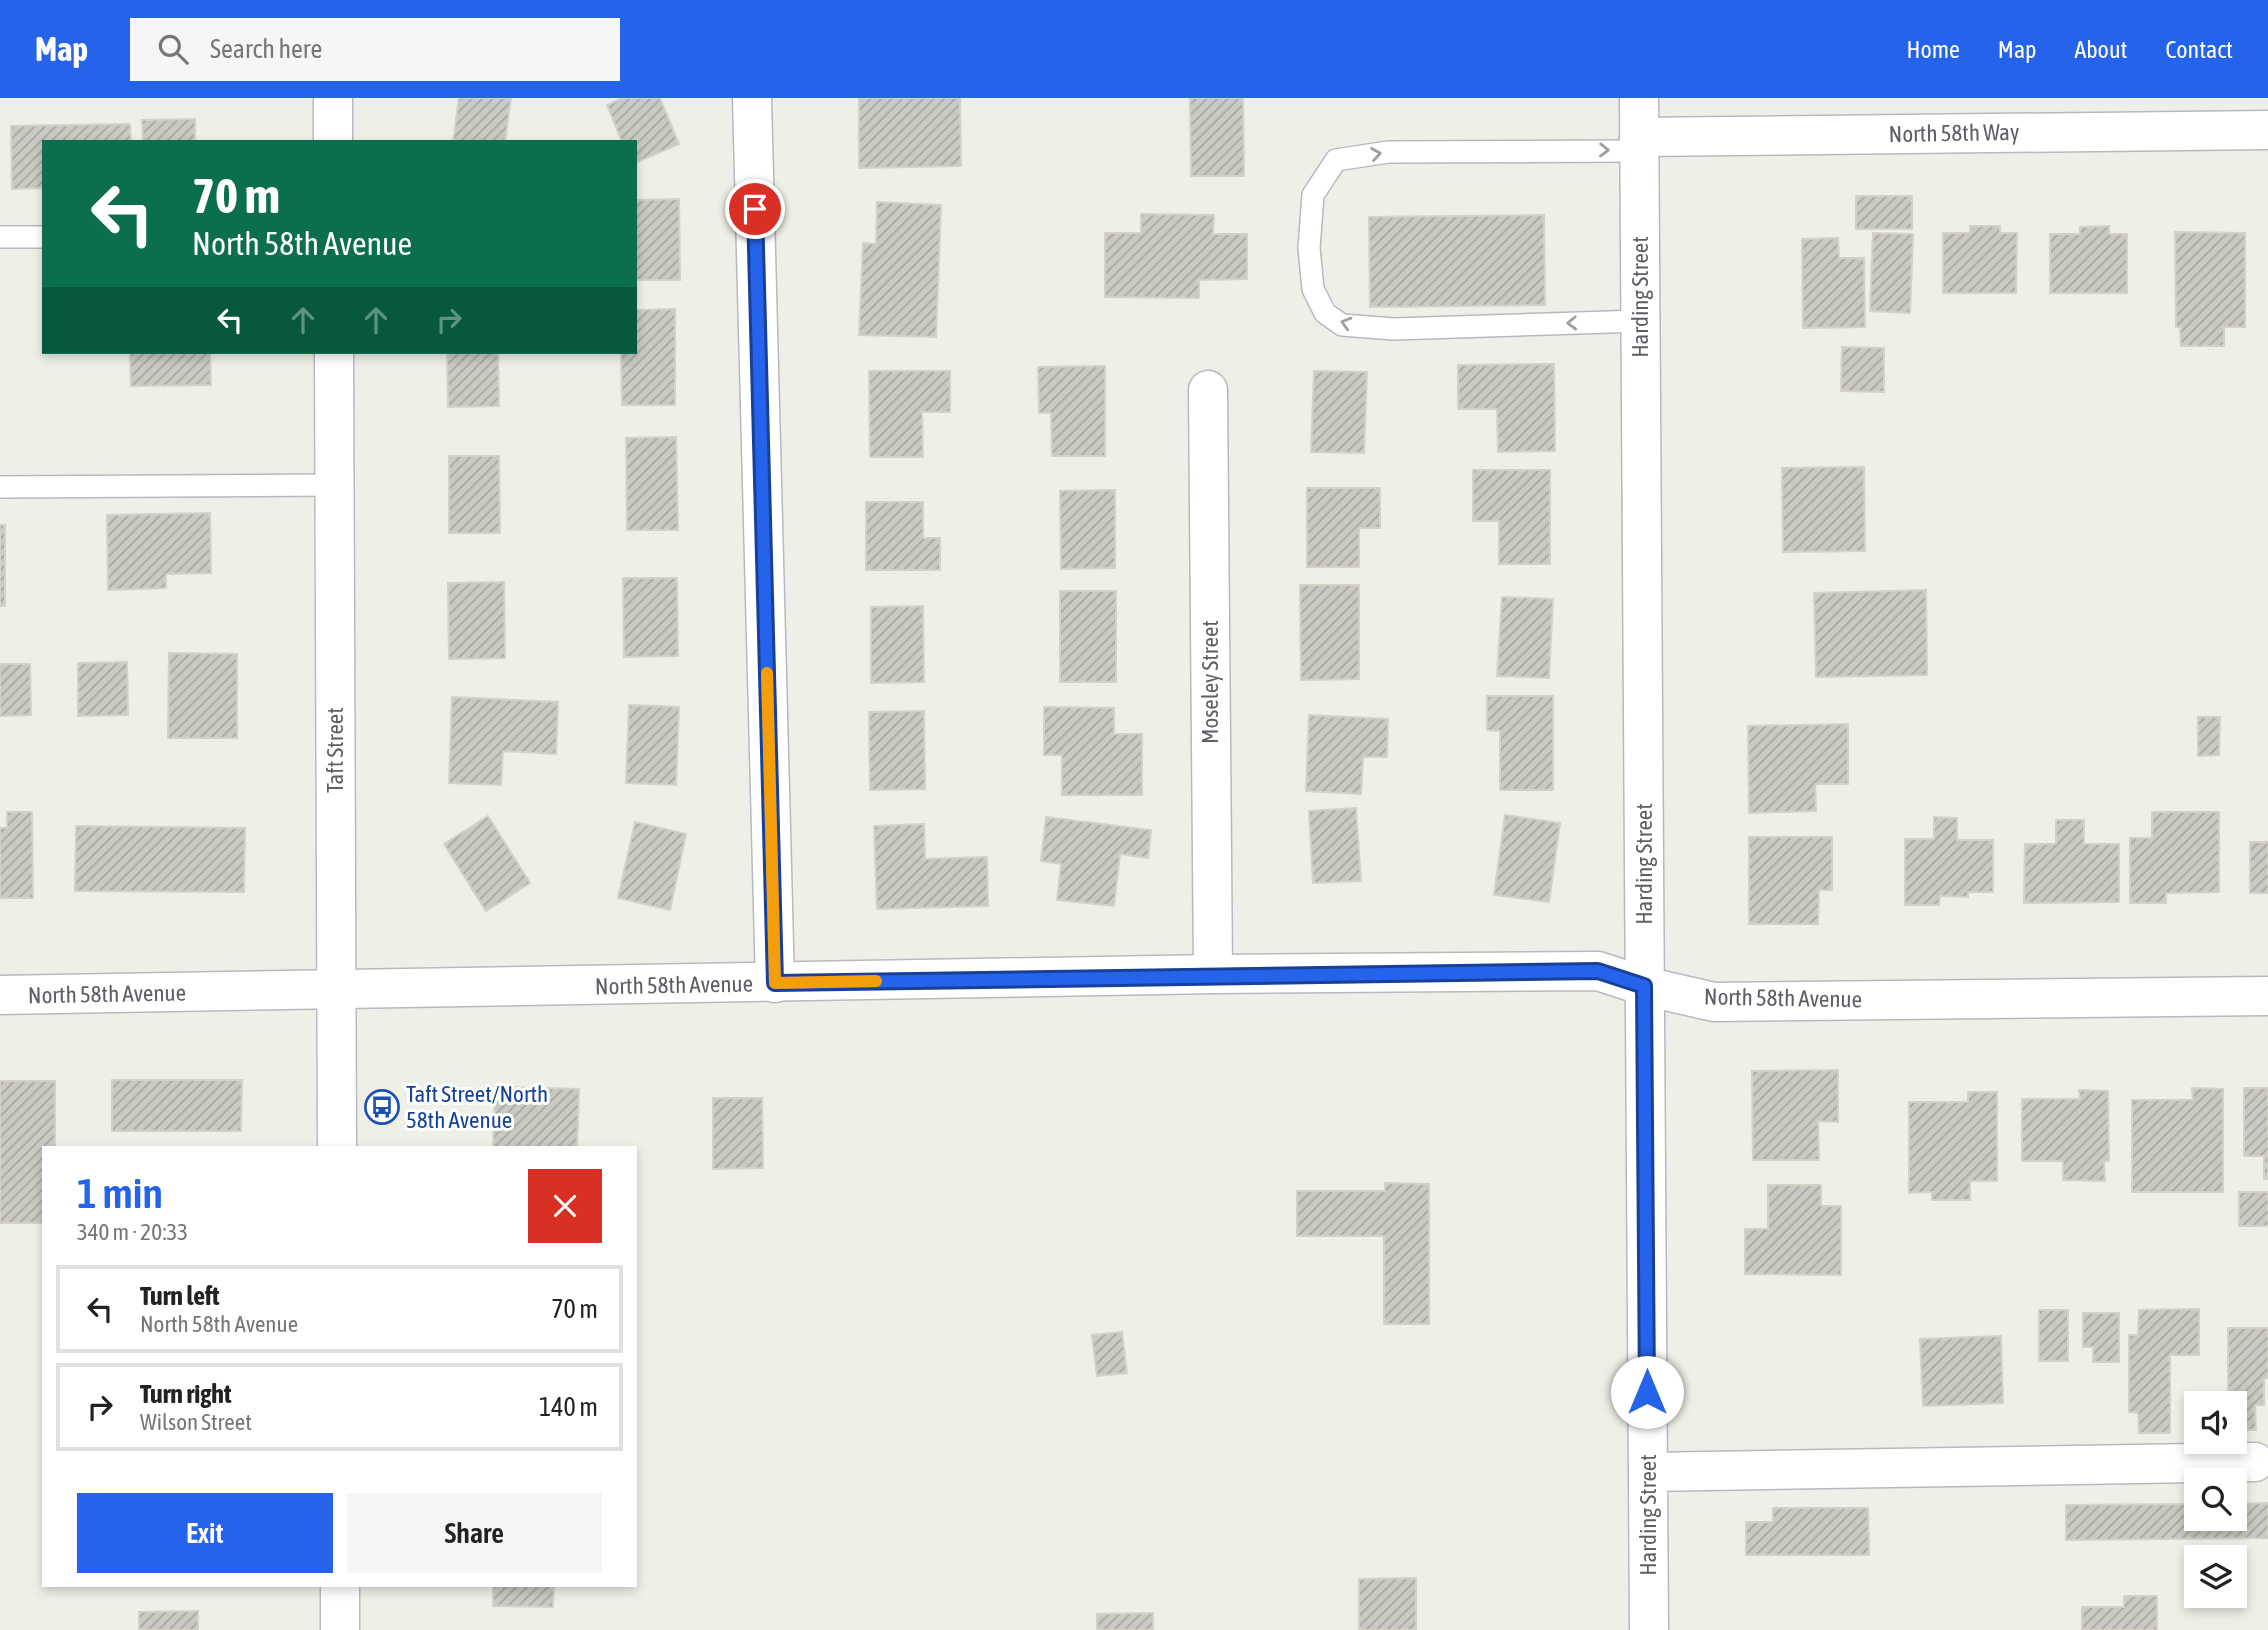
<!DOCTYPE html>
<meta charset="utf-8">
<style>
:root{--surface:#fff;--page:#f6f6f6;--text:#222;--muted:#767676;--line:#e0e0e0;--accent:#2563eb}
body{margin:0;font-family:"Asap Condensed",sans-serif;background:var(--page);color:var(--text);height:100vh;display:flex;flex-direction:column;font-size:26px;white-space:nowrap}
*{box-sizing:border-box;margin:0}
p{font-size:23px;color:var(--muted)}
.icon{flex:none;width:38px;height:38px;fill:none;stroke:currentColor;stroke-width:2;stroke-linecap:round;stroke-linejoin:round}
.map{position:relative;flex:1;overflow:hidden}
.drawer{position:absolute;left:42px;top:1048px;width:595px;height:441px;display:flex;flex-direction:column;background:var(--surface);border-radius:0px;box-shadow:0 4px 10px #0003}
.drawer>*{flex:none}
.hud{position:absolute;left:42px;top:42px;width:595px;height:214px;border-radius:0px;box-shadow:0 4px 10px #0003;background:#0b6e4f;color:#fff;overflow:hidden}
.tools{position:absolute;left:2184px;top:1293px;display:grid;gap:14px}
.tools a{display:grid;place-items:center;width:63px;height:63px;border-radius:0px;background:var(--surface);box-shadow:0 4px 10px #0003;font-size:35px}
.pin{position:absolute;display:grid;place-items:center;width:60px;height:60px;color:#fff;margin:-30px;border:4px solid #fff;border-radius:50%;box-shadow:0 2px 7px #0007}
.me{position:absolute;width:77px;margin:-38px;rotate:0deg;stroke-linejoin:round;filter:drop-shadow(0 0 5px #0008)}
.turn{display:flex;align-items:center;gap:24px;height:147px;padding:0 35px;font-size:32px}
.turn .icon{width:91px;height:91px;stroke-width:2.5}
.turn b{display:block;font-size:49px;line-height:60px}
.lanes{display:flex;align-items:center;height:66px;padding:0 35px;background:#0003;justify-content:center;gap:35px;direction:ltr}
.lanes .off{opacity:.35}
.round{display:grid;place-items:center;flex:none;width:74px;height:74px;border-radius:0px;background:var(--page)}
.summary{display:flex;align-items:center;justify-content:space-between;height:119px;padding:0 35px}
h1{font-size:42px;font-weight:600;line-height:52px;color:var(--accent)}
.button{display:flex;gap:14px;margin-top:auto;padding:14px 35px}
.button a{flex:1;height:80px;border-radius:0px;background:var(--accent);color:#fff;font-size:28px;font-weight:600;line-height:80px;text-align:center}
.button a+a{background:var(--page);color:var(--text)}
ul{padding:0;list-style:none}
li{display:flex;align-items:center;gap:21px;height:88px;margin:0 14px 10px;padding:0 21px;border:4px solid var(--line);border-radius:0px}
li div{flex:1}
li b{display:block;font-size:26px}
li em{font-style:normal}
header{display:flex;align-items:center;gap:42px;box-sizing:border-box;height:98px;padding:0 35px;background:var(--accent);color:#fff}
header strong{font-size:33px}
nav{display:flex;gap:38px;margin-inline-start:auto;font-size:24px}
.search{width:490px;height:63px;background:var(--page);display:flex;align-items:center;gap:18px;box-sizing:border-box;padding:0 24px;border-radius:0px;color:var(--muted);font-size:26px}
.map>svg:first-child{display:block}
.building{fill:url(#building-hatch);stroke:#d3d2c5;stroke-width:2}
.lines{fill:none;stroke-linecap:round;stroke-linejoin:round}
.lane-casing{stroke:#b8b9bf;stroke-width:24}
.street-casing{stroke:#b8b9bf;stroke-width:41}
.secondary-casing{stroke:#babac1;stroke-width:41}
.lane{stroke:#fff;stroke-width:21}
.street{stroke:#fff;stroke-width:38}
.secondary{stroke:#fff;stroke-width:38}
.oneway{stroke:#9e9fa3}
.route-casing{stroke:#184099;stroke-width:18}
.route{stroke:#2563eb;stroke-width:12}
.slow{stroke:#f59e0b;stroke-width:12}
.labels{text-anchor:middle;stroke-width:6;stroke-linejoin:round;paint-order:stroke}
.street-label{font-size:23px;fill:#5e5f65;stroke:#fff}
.transit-label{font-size:23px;fill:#164399;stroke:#fff;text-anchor:start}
</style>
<header>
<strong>Map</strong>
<div class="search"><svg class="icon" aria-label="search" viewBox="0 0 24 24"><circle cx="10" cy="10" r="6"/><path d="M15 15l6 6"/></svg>Search here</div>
<nav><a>Home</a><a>Map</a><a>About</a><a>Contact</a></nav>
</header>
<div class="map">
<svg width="2268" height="1532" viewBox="0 0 2268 1532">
<defs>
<pattern id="building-hatch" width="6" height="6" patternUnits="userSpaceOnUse" patternTransform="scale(1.75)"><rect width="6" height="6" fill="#cacac3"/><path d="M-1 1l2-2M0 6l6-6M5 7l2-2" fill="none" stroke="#a7a7a2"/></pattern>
</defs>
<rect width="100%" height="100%" fill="#eeefe6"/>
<!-- building -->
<g class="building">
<path d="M459 0H511L505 44H453Z"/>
<path d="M623 0H660L679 46 635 65V44H622L607 7Z"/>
<path d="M859 0H960L961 68 859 70Z"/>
<path d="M1190 0H1243L1244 78H1191Z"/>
<path d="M195 21V44H143L142 22Z"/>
<path d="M130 26 131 44H44V90L12 91 11 28Z"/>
<rect x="1856" y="98" width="56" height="33"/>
<path d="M679 101 680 182H635V102Z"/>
<path d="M877 104 941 107 936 239 859 237 863 145 876 146Z"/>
<path d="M1141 116 1214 117 1213 136H1247V181L1199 182V200L1105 199V135H1141Z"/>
<path d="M1544 117 1545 207 1370 209 1369 119Z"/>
<path d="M1970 128H2000V135H2017L2016 195H1943V135H1970Z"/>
<path d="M2109 128V136H2127V195H2050V136H2080V129Z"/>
<path d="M2175 134 2245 135V229H2224V248H2181L2180 229H2176Z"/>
<path d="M1873 135 1913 136 1910 215 1870 213Z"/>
<path d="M1838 140 1839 160H1864L1865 229 1803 230 1802 141Z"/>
<path d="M675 211V307H622L621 254H635V212Z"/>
<path d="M1842 249 1884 250V294L1841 293Z"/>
<path d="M130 254H210L211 287 131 288Z"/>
<path d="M447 254H498L499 308 448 309Z"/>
<path d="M1554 266 1555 353 1498 354 1497 311H1458V267Z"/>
<path d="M1105 268V358H1052L1051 315H1039L1038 269Z"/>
<path d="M869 273H950V314H922L923 359H870Z"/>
<path d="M1314 273 1367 274 1364 355 1311 354Z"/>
<path d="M676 339 678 432H627L626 340Z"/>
<path d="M449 358H499L500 435H449Z"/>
<path d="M1864 369 1865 453 1783 454 1782 370Z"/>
<path d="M1473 372H1550V466H1499V423H1473Z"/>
<path d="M1307 390H1380V430H1359V469H1307Z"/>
<path d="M1115 392V470L1061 471 1060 393Z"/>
<path d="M866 404H923V440H940V472H866Z"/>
<path d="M210 415 211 475 166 476V490L108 492 107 417Z"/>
<rect x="0" y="427" width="5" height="81"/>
<path d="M623 480H677L678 558 624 559Z"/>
<path d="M504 484 505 560 449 561 448 485Z"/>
<path d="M1300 487H1359V581L1301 582Z"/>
<path d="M1926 492 1927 577 1816 579 1814 495Z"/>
<rect x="1060" y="493" width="56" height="91"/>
<path d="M1502 499 1553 501 1549 580 1497 578Z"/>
<path d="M923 508 924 584 871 585V509Z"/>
<path d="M169 555 237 556V640H168Z"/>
<path d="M127 564 128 617 78 618V565Z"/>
<path d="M0 566H30L31 617 0 618Z"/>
<path d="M1487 598H1553V692H1500V633L1487 632Z"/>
<path d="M452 599 558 604 556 656 503 653 501 687 449 685Z"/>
<path d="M629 607 679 609 676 687 626 685Z"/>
<path d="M1044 609 1114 610V636H1142V697H1062V657H1044Z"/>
<path d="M924 613 925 691 870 692 869 614Z"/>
<path d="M1309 617 1388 621 1387 659H1363L1361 696 1306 693Z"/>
<path d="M2198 619H2220L2219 657 2198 658Z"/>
<path d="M1848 626V686H1815L1816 713 1749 715 1748 628Z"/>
<path d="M1356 710 1361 783 1313 785 1309 713Z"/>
<path d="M7 714H32L33 800H0V730H7Z"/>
<path d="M2152 714H2219V794L2166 795V805H2130V740H2152Z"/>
<path d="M1505 717 1560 725 1549 804 1494 797Z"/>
<path d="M488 718 530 785 486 813 444 746Z"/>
<path d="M1046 719 1151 732 1148 760 1120 756 1114 808 1057 802 1061 766 1041 763Z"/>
<path d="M1934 719 1957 720V742H1993V794H1968V799L1940 798 1939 807H1905V741H1934Z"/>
<path d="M2056 722H2084V746H2119V804L2024 805 2025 746H2056Z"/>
<path d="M635 724 686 736 670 812 618 800Z"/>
<path d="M924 726 925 761 987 759 988 808 877 811 874 728Z"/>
<path d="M76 728 245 730 244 794 75 793Z"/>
<path d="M1749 739H1832V792H1819L1818 826H1749Z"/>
<rect x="2250" y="744" width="18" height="51"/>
<path d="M1838 972V1024L1818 1023 1819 1062H1753L1752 973Z"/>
<path d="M112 982H242L241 1033H112Z"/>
<path d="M0 983H55V1050H44V1125H0Z"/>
<path d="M495 989 579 991 577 1050H493Z"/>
<path d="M2192 990 2223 991V1094H2132V1002H2193Z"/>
<path d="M2244 990H2268V1081H2264V1058H2244Z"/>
<path d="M2079 992 2108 993 2109 1063H2104L2105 1083 2063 1082V1063H2022V1001H2080Z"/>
<path d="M1968 994H1997V1083H1970V1102H1932V1094L1909 1095V1004H1968Z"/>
<path d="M713 1000H762L763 1070 713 1071Z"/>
<path d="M1385 1085 1429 1086V1226H1384V1138H1297V1093H1385Z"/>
<path d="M1768 1087H1821V1108H1841V1177L1745 1176V1131H1768Z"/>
<rect x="2239" y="1094" width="29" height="34"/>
<path d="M2199 1211V1257H2170V1335H2139L2138 1315 2129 1314V1237H2138L2139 1212Z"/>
<rect x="2039" y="1212" width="29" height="51"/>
<path d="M2083 1215H2119V1264H2093V1249H2083Z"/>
<path d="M2228 1230H2268V1280H2264V1307H2255L2256 1332H2235V1306H2228Z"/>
<path d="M1122 1234 1127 1275 1097 1278 1092 1237Z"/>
<path d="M2001 1238 2003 1305 1923 1308 1920 1241Z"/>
<path d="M2268 1405V1440L2066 1442V1407L2196 1406V1421H2235V1406Z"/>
<path d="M1773 1410H1868L1869 1457H1746V1424H1773Z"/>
<path d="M1416 1480V1532H1359V1481Z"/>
<path d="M493 1488H554L553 1509 493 1508Z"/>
<path d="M2124 1498H2157V1532H2082V1509H2124Z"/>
<path d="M198 1513V1532H139V1514Z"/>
<path d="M1153 1515V1532H1097V1516Z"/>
</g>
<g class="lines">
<!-- lane casing -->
<g class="lane-casing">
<g id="lane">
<path d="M1640 53 1388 54 1336 62 1313 97 1309 150 1313 191 1325 215 1342 227 1394 231 1640 223"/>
<path d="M0 139H44"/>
<path d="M0 389 334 387"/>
</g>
</g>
<!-- street casing -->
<g class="street-casing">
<g id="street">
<path d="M752 0 775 885"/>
<path d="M1639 0 1649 1532"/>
<path d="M1639 39 2268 32"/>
<path d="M1208 292 1213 876"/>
<path d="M0 897 1213 876 1598 873 1644 888 1714 904 2268 898"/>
<path d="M1648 1374 2255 1364"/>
</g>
</g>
<!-- secondary casing -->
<g class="secondary-casing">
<g id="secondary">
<path d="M333 0V44"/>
<path d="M334 254 337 1050"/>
<path d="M340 1488V1532"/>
</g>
</g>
<!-- lane -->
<use href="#lane" class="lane"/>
<!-- street -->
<use href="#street" class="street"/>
<!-- secondary -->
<use href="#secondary" class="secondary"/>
</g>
<!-- one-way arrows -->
<defs><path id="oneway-chevron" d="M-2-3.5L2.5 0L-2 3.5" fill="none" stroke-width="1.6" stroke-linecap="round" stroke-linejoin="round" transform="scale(1.75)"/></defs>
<g class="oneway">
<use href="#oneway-chevron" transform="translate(1604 52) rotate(1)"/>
<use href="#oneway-chevron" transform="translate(1376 56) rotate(-9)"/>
<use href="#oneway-chevron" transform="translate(1346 225) rotate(-164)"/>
<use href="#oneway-chevron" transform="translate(1572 225) rotate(178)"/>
</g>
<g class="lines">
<!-- route casing -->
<g class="route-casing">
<path id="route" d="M755 111 775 885 1598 873 1644 888 1647 1294"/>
</g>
<!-- route -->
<use href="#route" class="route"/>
<!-- slow -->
<path class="slow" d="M767 575 775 885 876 883"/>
</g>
<!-- icons -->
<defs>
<g id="bus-ring" transform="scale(1.75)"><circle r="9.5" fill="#fff" stroke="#1a4fb4" stroke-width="1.5"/><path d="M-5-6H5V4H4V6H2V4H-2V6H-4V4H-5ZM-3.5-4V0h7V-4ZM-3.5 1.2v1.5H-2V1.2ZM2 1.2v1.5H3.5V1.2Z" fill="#1a4fb4"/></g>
</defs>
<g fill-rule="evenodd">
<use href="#bus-ring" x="382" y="1009"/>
</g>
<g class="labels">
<!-- street labels -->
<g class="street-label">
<text transform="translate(1954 35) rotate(-1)" y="8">North 58th Way</text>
<text transform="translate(1640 199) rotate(-90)" y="8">Harding Street</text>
<text transform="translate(1210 584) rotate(-90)" y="8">Moseley Street</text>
<text transform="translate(335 652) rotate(-90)" y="8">Taft Street</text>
<text transform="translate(1644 766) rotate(-90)" y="8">Harding Street</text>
<text transform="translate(674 887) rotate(-1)" y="8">North 58th Avenue</text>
<text transform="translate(107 896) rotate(-1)" y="8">North 58th Avenue</text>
<text transform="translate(1783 900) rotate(1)" y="8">North 58th Avenue</text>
<text transform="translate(1648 1417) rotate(-90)" y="8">Harding Street</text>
</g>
<!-- transit labels -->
<g class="transit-label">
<text x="406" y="1004">Taft Street/North<tspan x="406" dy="26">58th Avenue</tspan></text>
</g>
</g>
</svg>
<div class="tools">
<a><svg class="icon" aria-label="sound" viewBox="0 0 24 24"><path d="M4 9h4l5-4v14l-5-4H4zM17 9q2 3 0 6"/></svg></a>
<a><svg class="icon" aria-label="search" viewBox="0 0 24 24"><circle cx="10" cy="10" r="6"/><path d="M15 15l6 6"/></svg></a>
<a><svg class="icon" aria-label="layers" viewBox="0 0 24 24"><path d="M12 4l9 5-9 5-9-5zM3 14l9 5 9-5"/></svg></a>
</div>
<div class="pin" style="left:755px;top:111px;background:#d93025"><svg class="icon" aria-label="arrive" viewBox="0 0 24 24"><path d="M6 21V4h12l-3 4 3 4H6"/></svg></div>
<svg class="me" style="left:1647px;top:1294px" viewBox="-20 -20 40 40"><circle r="19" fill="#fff"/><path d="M0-13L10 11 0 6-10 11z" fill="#2563eb"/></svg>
<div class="hud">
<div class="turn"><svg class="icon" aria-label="left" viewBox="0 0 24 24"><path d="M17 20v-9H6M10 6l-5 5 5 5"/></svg><div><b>70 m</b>North 58th Avenue</div></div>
<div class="lanes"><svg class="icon" aria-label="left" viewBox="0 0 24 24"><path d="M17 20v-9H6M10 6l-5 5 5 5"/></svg><svg class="icon off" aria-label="ahead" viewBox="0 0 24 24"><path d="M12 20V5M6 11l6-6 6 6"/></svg><svg class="icon off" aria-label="ahead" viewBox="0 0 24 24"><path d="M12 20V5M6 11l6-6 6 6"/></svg><svg class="icon off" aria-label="right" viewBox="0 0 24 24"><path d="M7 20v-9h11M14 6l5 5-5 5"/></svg></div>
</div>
<section class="drawer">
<div class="summary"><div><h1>1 min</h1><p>340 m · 20:33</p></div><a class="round" style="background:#d93025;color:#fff"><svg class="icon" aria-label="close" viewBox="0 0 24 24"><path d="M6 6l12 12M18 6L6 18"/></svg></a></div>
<ul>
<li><svg class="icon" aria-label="left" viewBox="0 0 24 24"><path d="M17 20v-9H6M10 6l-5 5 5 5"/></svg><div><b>Turn left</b><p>North 58th Avenue</p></div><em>70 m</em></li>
<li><svg class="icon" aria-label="right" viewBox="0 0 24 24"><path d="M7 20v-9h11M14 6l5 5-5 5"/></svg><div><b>Turn right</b><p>Wilson Street</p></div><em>140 m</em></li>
</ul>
<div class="button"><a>Exit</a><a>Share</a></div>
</section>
</div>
